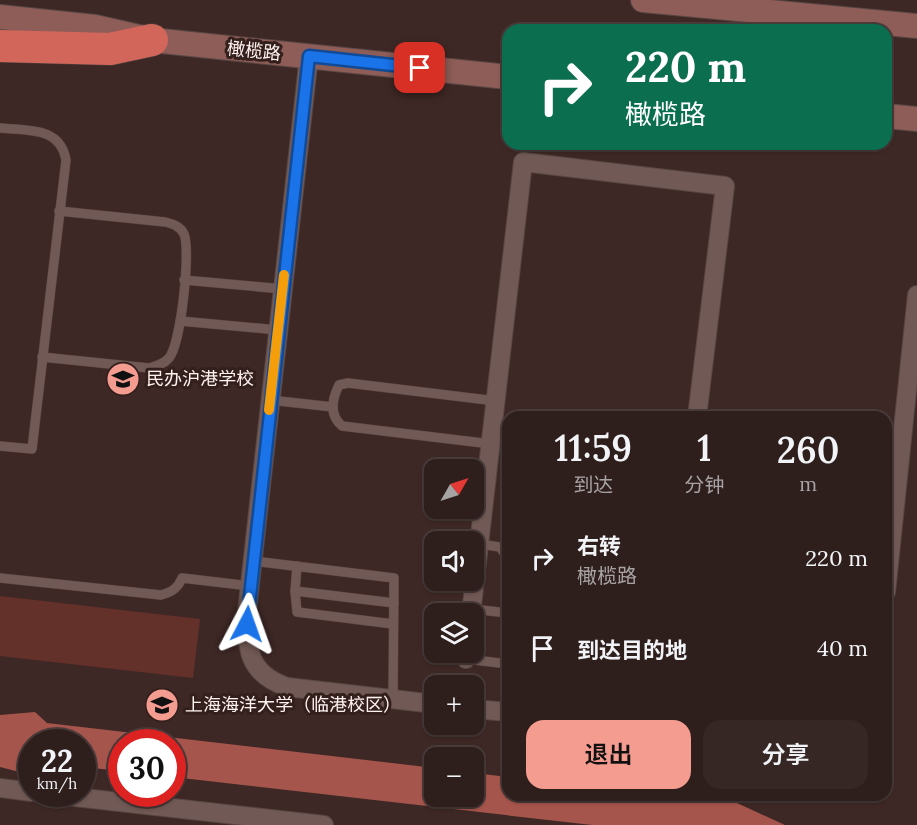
<!DOCTYPE html>
<html lang="zh">
<meta charset="utf-8">
<style>
:root{--surface:#2e1e1c;--page:#362725;--text:#f1f3f6;--muted:#a7a2a3;--line:#493c3b;--accent:#f59c91}
body{margin:0;font-family:Lora,"Noto Sans SC",serif;background:var(--page);color:var(--text);height:100vh;display:flex;flex-direction:column;font-size:22px;white-space:nowrap}
*{box-sizing:border-box;margin:0}
p{font-size:20px;color:var(--muted)}
.icon{flex:none;width:33px;height:33px;fill:none;stroke:currentColor;stroke-width:2;stroke-linecap:round;stroke-linejoin:round}
.map{position:relative;flex:1;overflow:hidden}
.drawer{position:absolute;left:502px;top:411px;width:390px;height:390px;display:flex;flex-direction:column;background:var(--surface);border-radius:18px;box-shadow:0 2px 4px #0004,0 0 0 2px var(--line)}
.drawer>*{flex:none}
.hud{position:absolute;left:502px;top:24px;width:390px;height:126px;border-radius:18px;box-shadow:0 2px 4px #0004,0 0 0 2px var(--line);background:#0b6e4f;color:#fff;overflow:hidden}
.needle{width:39px;rotate:51deg}
.controls{position:absolute;left:424px;top:459px;display:grid;gap:12px}
.controls a{display:grid;place-items:center;width:60px;height:60px;border-radius:12px;background:var(--surface);box-shadow:0 2px 4px #0004,0 0 0 2px var(--line);font-size:30px}
.speed{position:absolute;left:18px;top:729px;display:flex;gap:12px;font-size:30px;font-weight:700;text-align:center}
.speed>*{display:grid;place-content:center;width:78px;height:78px;border-radius:50%;background:var(--surface);box-shadow:0 2px 4px #0004,0 0 0 2px var(--line);line-height:1}
.speed small{font-size:15px;font-weight:400}
.speed .limit{border:9px solid #d22;background:#fff;color:#111}
.pin{position:absolute;display:grid;place-items:center;width:51px;height:51px;color:#fff;margin:-26px;border-radius:12px;box-shadow:0 3px 9px #0006}
.me{position:absolute;width:66px;margin:-33px;rotate:4deg;stroke-linejoin:round;filter:drop-shadow(0 0 4px #0008)}
.turn{display:flex;align-items:center;gap:21px;height:126px;padding:0 24px;font-size:27px}
.turn .icon{width:78px;height:78px;stroke-width:2.5}
.turn b{display:block;font-size:42px;line-height:51px}
.eta{display:flex;justify-content:space-evenly;align-items:center;height:102px;text-align:center}
.eta b{font-size:36px;font-weight:600;line-height:42px}
.cta{display:flex;gap:12px;margin-top:auto;padding:12px 24px}
.cta a{flex:1;height:69px;border-radius:18px;background:var(--accent);color:#111;font-size:24px;font-weight:600;line-height:69px;text-align:center}
.cta a+a{background:var(--page);color:var(--text)}
ul{padding:0;list-style:none}
li{display:flex;align-items:center;gap:18px;height:90px;padding:0 24px}
li div{flex:1}
li b{display:block;font-size:22px}
li em{font-style:normal}
.map>svg:first-child{display:block}
.green{fill:#63302a}
.water{fill:#a6554c}
.lines{fill:none;stroke-linecap:round;stroke-linejoin:round}
.lane-casing{stroke:#584744;stroke-width:10}
.street-casing{stroke:#584744;stroke-width:20}
.secondary-casing{stroke:#584744;stroke-width:26}
.highway-casing{stroke:#584744;stroke-width:33}
.lane{stroke:#715955;stroke-width:9}
.street{stroke:#715955;stroke-width:18}
.secondary{stroke:#8e5d57;stroke-width:24}
.highway{stroke:#d3665b;stroke-width:32}
.route-casing{stroke:#114b97;stroke-width:15}
.route{stroke:#1a73e8;stroke-width:10}
.slow{stroke:#f59e0b;stroke-width:10}
.labels{text-anchor:middle;stroke-width:6;stroke-linejoin:round;paint-order:stroke}
.street-label{font-size:18px;fill:#fef2f0;stroke:#331f1c}
.poi-label{font-size:18px;fill:#fef2f0;stroke:#331f1c;text-anchor:start}
</style>
<div class="map">
<svg width="917" height="825" viewBox="0 0 917 825">
<rect width="100%" height="100%" fill="#3e2825"/>
<!-- green -->
<path class="green" d="M0 596 200 619 193 678 0 656Z"/>
<!-- water -->
<path class="water" d="M35 712 47 723 435 768V796H474V773L508 777V795H666L737 803 785 825H592L173 777 172 742H122L121 771 83 767 82 742H32L31 769 27 774 0 767V715Z"/>
<g class="lines">
<!-- lane casing -->
<g class="lane-casing">
<g id="lane">
<path d="M0 128C27 131 60 126 66 160L32 449 0 446"/>
<path d="M184 280 283 289"/>
<path d="M180 321 278 330"/>
<path d="M42 357 149 368C157 366 164 364 169 358 181 344 191 250 184 234 180 226 173 224 165 222L59 211"/>
<path d="M270 400 333 407"/>
<path d="M491 444 342 426C329 415 332 399 339 385L348 383 496 401"/>
<path d="M479 544 500 547 508 559"/>
<path d="M253 561 394 578 393 700"/>
<path d="M297 566 295 591 394 603"/>
<path d="M0 578 161 595C172 592 178 588 182 578L250 586"/>
<path d="M295 591 297 612 393 624"/>
<path d="M472 609 508 613"/>
<path d="M466 659 508 664"/>
</g>
</g>
<!-- street casing -->
<g class="street-casing">
<g id="street">
<path d="M309 56 247 611C247 649 247 673 287 687L435 704"/>
<path d="M886 592 917 295"/>
<path d="M471 614 523 162 725 186 697 417"/>
<path d="M466 659 467 652"/>
<path d="M474 709 508 712"/>
<path d="M0 788 32 792"/>
<path d="M48 794 324 825"/>
</g>
</g>
<!-- secondary casing -->
<g class="secondary-casing">
<g id="secondary">
<path d="M643 0 917 26"/>
<path d="M0 17 95 27 152 40 508 77"/>
<path d="M886 116 917 119"/>
</g>
</g>
<!-- highway casing -->
<g class="highway-casing">
<path id="highway" d="M0 46 110 49 152 40"/>
</g>
<!-- lane -->
<use href="#lane" class="lane"/>
<!-- street -->
<use href="#street" class="street"/>
<!-- secondary -->
<use href="#secondary" class="secondary"/>
<!-- highway -->
<use href="#highway" class="highway"/>
</g>
<g class="lines">
<!-- route casing -->
<g class="route-casing">
<path id="route" d="M247 624 309 56 420 68"/>
</g>
<!-- route -->
<use href="#route" class="route"/>
<!-- slow -->
<path class="slow" d="M269 410 284 275"/>
</g>
<!-- icons -->
<defs>
<g id="school-disc" transform="scale(1.725)"><circle r="9.5" fill="#f59c91" stroke="#331f1c"/><path d="M0-5L7-2L0 1L-7-2ZM-4 1L0 2.5L4 1V4Q0 6-4 4Z" fill="#111"/></g>
<g id="university-disc" transform="scale(1.725)"><circle r="9.5" fill="#f59c91" stroke="#331f1c"/><path d="M0-5L7-2L0 1L-7-2ZM-4 1L0 2.5L4 1V4Q0 6-4 4Z" fill="#111"/></g>
</defs>
<g fill-rule="evenodd">
<use href="#school-disc" x="123" y="379"/>
<use href="#university-disc" x="162" y="705"/>
</g>
<g class="labels">
<!-- street labels -->
<g class="street-label">
<text transform="translate(254 51) rotate(6)" y="6">橄榄路</text>
</g>
<!-- poi labels -->
<g class="poi-label">
<text x="146" y="385">民办沪港学校</text>
<text x="185" y="711">上海海洋大学（临港校区）</text>
</g>
</g>
</svg>
<div class="controls">
<a><svg class="needle" viewBox="-14 -14 28 28"><path d="M0-13l5 13h-10z" fill="#e53935"/><path d="M0 13l5-13h-10z" fill="#a7a2a3"/></svg></a>
<a><svg class="icon" aria-label="sound" viewBox="0 0 24 24"><path d="M4 9h4l5-4v14l-5-4H4zM17 9q2 3 0 6"/></svg></a>
<a><svg class="icon" aria-label="layers" viewBox="0 0 24 24"><path d="M12 4l9 5-9 5-9-5zM3 14l9 5 9-5"/></svg></a>
<a>+</a>
<a>−</a>
</div>
<div class="speed"><div>22<small>km/h</small></div><div class="limit">30</div></div>
<div class="pin" style="left:420px;top:68px;background:#d93025"><svg class="icon" aria-label="arrive" viewBox="0 0 24 24"><path d="M6 21V4h12l-3 4 3 4H6"/></svg></div>
<svg class="me" style="left:247px;top:624px" viewBox="-20 -20 40 40"><path d="M0-17L14 15 0 8-14 15z" fill="#1a73e8" stroke="#fff" stroke-width="4"/></svg>
<div class="hud">
<div class="turn"><svg class="icon" aria-label="right" viewBox="0 0 24 24"><path d="M7 20v-9h11M14 6l5 5-5 5"/></svg><div><b>220 m</b>橄榄路</div></div>
</div>
<section class="drawer">
<div class="eta">
<div><b>11:59</b><p>到达</p></div>
<div><b>1</b><p>分钟</p></div>
<div><b>260</b><p>m</p></div>
</div>
<ul>
<li><svg class="icon" aria-label="right" viewBox="0 0 24 24"><path d="M7 20v-9h11M14 6l5 5-5 5"/></svg><div><b>右转</b><p>橄榄路</p></div><em>220 m</em></li>
<li><svg class="icon" aria-label="arrive" viewBox="0 0 24 24"><path d="M6 21V4h12l-3 4 3 4H6"/></svg><div><b>到达目的地</b></div><em>40 m</em></li>
</ul>
<div class="cta"><a>退出</a><a>分享</a></div>
</section>
</div>
